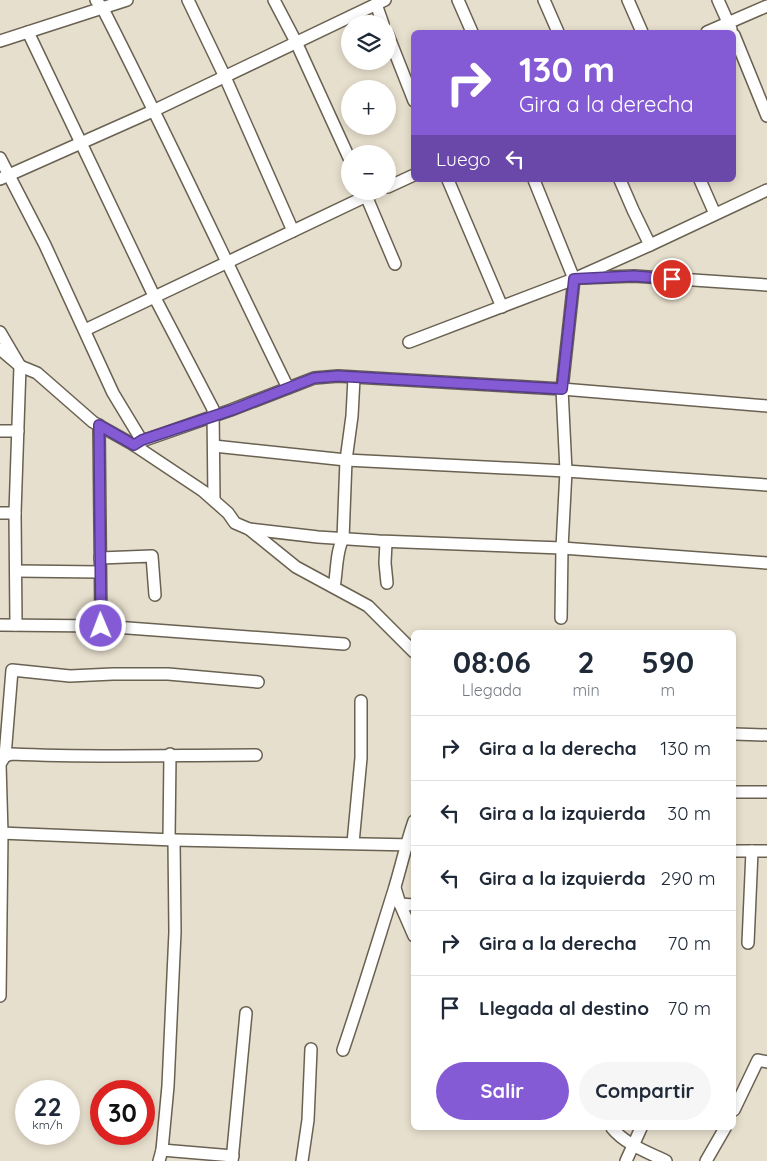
<!DOCTYPE html>
<html lang="es">
<meta charset="utf-8">
<style>
:root{--surface:#fff;--page:#f6f6f7;--text:#1f2937;--muted:#747a83;--line:#e0e1e3;--accent:#845bd4}
body{margin:0;font-family:Quicksand,sans-serif;background:var(--page);color:var(--text);height:100vh;display:flex;flex-direction:column;font-size:19px;white-space:nowrap}
*{box-sizing:border-box;margin:0}
p{font-size:16px;color:var(--muted)}
.icon{flex:none;width:28px;height:28px;fill:none;stroke:currentColor;stroke-width:2;stroke-linecap:round;stroke-linejoin:round}
.map{position:relative;flex:1;overflow:hidden}
.drawer{position:absolute;left:411px;top:630px;width:325px;height:500px;display:flex;flex-direction:column;background:var(--surface);border-radius:8px;box-shadow:0 2px 8px #0003}
.drawer>*{flex:none}
.banner{position:absolute;left:411px;top:30px;width:325px;height:152px;border-radius:8px;box-shadow:0 2px 8px #0003;background:#845bd4;color:#fff;overflow:hidden}
.controls{position:absolute;left:341px;top:15px;display:grid;gap:10px}
.controls a{display:grid;place-items:center;width:55px;height:55px;border-radius:50%;background:var(--surface);box-shadow:0 2px 8px #0003;font-size:25px}
.speed{position:absolute;left:15px;top:1080px;display:flex;gap:10px;font-size:25px;font-weight:700;text-align:center}
.speed>*{display:grid;place-content:center;width:65px;height:65px;border-radius:50%;background:var(--surface);box-shadow:0 2px 8px #0003;line-height:1}
.speed small{font-size:12px;font-weight:400}
.speed .limit{border:8px solid #d22;background:#fff;color:#111}
.pin{position:absolute;display:grid;place-items:center;width:42px;height:42px;color:#fff;margin:-21px;border:2px solid #fff;border-radius:50%;box-shadow:0 1px 5px #0007}
.me{position:absolute;width:55px;margin:-28px;rotate:359deg;stroke-linejoin:round;filter:drop-shadow(0 0 4px #0008)}
.turn{display:flex;align-items:center;gap:18px;height:105px;padding:0 25px;font-size:22px}
.turn .icon{width:65px;height:65px;stroke-width:2.5}
.turn b{display:block;font-size:35px;line-height:42px}
.then{display:flex;align-items:center;height:48px;padding:0 25px;background:#0003;gap:10px;font-size:19px}
.eta{display:flex;justify-content:space-evenly;align-items:center;height:85px;text-align:center}
.eta b{font-size:30px;font-weight:700;line-height:35px}
.action{display:flex;gap:10px;margin-top:auto;padding:10px 25px}
.action a{flex:1;height:58px;border-radius:30px;background:var(--accent);color:#fff;font-size:20px;font-weight:700;line-height:58px;text-align:center}
.action a+a{background:var(--page);color:var(--text)}
ul{padding:0;list-style:none}
li{display:flex;align-items:center;gap:15px;height:65px;padding:0 25px;border-top:1px solid var(--line)}
li div{flex:1}
li b{display:block;font-size:19px}
li em{font-style:normal}
.map>svg:first-child{display:block}
.lines{fill:none;stroke-linecap:round;stroke-linejoin:round}
.minor-casing{stroke:#696151;stroke-width:14}
.minor{stroke:#fff;stroke-width:11}
.route-casing{stroke:#563b8a;stroke-width:12}
.route{stroke:#845bd4;stroke-width:9}
</style>
<div class="map">
<svg width="767" height="1161" viewBox="0 0 767 1161">
<rect width="100%" height="100%" fill="#e7dfcd"/>
<g class="lines">
<!-- minor casing -->
<g class="minor-casing">
<g id="minor">
<path d="M96 0 103 9C167 134 226 262 288 388"/>
<path d="M188 0 225 77 293 231"/>
<path d="M274 0 296 42 350 160"/>
<path d="M458 0 472 32"/>
<path d="M544 0 558 32"/>
<path d="M628 0 642 32"/>
<path d="M718 0 731 29"/>
<path d="M376 4 383 24"/>
<path d="M28 32 155 298 213 409 214 500"/>
<path d="M707 32 767 6"/>
<path d="M388 35 414 101"/>
<path d="M734 35 767 116"/>
<path d="M0 41 127 0"/>
<path d="M0 158 45 245 113 393 142 441"/>
<path d="M0 179 155 110 385 0"/>
<path d="M448 180 502 307"/>
<path d="M534 180 574 279 562 389 566 471 562 548 561 618"/>
<path d="M620 180 633 210 650 245"/>
<path d="M700 180 715 214"/>
<path d="M388 187 414 175"/>
<path d="M364 191 395 264"/>
<path d="M581 278 634 276 767 285"/>
<path d="M85 330 377 191"/>
<path d="M0 332 20 366 15 513 16 625"/>
<path d="M409 342 574 279 650 245 767 190"/>
<path d="M0 349 20 366 37 373 93 422 134 445 203 491 228 513 235 523 249 529 296 567 368 606 414 652"/>
<path d="M99 425 101 626"/>
<path d="M0 431H18"/>
<path d="M134 445 142 441 231 410 314 378 338 376 562 389 767 406"/>
<path d="M214 446 346 460 566 471 767 485"/>
<path d="M0 513H15"/>
<path d="M249 529 318 537 379 541 562 548 767 563"/>
<path d="M386 542 385 563 387 583"/>
<path d="M100 558 152 556 155 595"/>
<path d="M16 571 100 572"/>
<path d="M334 587C337 572 336 551 343 539L346 460 352 416 354 378"/>
<path d="M0 625 101 626 344 644"/>
<path d="M734 734 767 735"/>
<path d="M5 756 12 754C94 758 175 755 256 755"/>
<path d="M734 792H767"/>
<path d="M0 833 174 840 414 845"/>
<path d="M169 839 170 754"/>
<path d="M353 843 361 758V701"/>
<path d="M734 851H767"/>
<path d="M395 888 400 904 414 936"/>
<path d="M400 904 414 905"/>
<path d="M748 943 752 851"/>
<path d="M0 996 2 834 0 764 5 756 12 670 70 676 113 674H168L258 682"/>
<path d="M343 1050C361 997 377 944 394 890 401 867 406 844 414 821"/>
<path d="M734 1110 758 1060 767 1062"/>
<path d="M612 1128C625 1144 647 1152 666 1161"/>
<path d="M162 1150 233 1156"/>
<path d="M159 1161 162 1150 168 1086 175 932 174 840"/>
<path d="M232 1161 246 1013"/>
<path d="M302 1161 308 1120 311 1049"/>
<path d="M626 1161 641 1128"/>
<path d="M706 1161 725 1128"/>
</g>
</g>
<!-- minor -->
<use href="#minor" class="minor"/>
</g>
<g class="lines">
<!-- route casing -->
<g class="route-casing">
<path id="route" d="M101 626 99 425 134 445 142 440 232 410 314 378 338 376 562 389 574 279 634 276 672 279"/>
</g>
<!-- route -->
<use href="#route" class="route"/>
</g>
</svg>
<div class="controls">
<a><svg class="icon" aria-label="layers" viewBox="0 0 24 24"><path d="M12 4l9 5-9 5-9-5zM3 14l9 5 9-5"/></svg></a>
<a>+</a>
<a>−</a>
</div>
<div class="speed"><div>22<small>km/h</small></div><div class="limit">30</div></div>
<div class="pin" style="left:672px;top:279px;background:#d93025"><svg class="icon" aria-label="arrive" viewBox="0 0 24 24"><path d="M6 21V4h12l-3 4 3 4H6"/></svg></div>
<svg class="me" style="left:101px;top:626px" viewBox="-20 -20 40 40"><circle r="17" fill="#845bd4" stroke="#fff" stroke-width="3"/><path d="M0-11L8 9 0 5-8 9z" fill="#fff"/></svg>
<div class="banner">
<div class="turn"><svg class="icon" aria-label="right" viewBox="0 0 24 24"><path d="M7 20v-9h11M14 6l5 5-5 5"/></svg><div><b>130 m</b>Gira a la derecha</div></div>
<div class="then">Luego<svg class="icon" aria-label="left" viewBox="0 0 24 24"><path d="M17 20v-9H6M10 6l-5 5 5 5"/></svg></div>
</div>
<section class="drawer">
<div class="eta">
<div><b>08:06</b><p>Llegada</p></div>
<div><b>2</b><p>min</p></div>
<div><b>590</b><p>m</p></div>
</div>
<ul>
<li><svg class="icon" aria-label="right" viewBox="0 0 24 24"><path d="M7 20v-9h11M14 6l5 5-5 5"/></svg><div><b>Gira a la derecha</b></div><em>130 m</em></li>
<li><svg class="icon" aria-label="left" viewBox="0 0 24 24"><path d="M17 20v-9H6M10 6l-5 5 5 5"/></svg><div><b>Gira a la izquierda</b></div><em>30 m</em></li>
<li><svg class="icon" aria-label="left" viewBox="0 0 24 24"><path d="M17 20v-9H6M10 6l-5 5 5 5"/></svg><div><b>Gira a la izquierda</b></div><em>290 m</em></li>
<li><svg class="icon" aria-label="right" viewBox="0 0 24 24"><path d="M7 20v-9h11M14 6l5 5-5 5"/></svg><div><b>Gira a la derecha</b></div><em>70 m</em></li>
<li><svg class="icon" aria-label="arrive" viewBox="0 0 24 24"><path d="M6 21V4h12l-3 4 3 4H6"/></svg><div><b>Llegada al destino</b></div><em>70 m</em></li>
</ul>
<div class="action"><a>Salir</a><a>Compartir</a></div>
</section>
</div>
